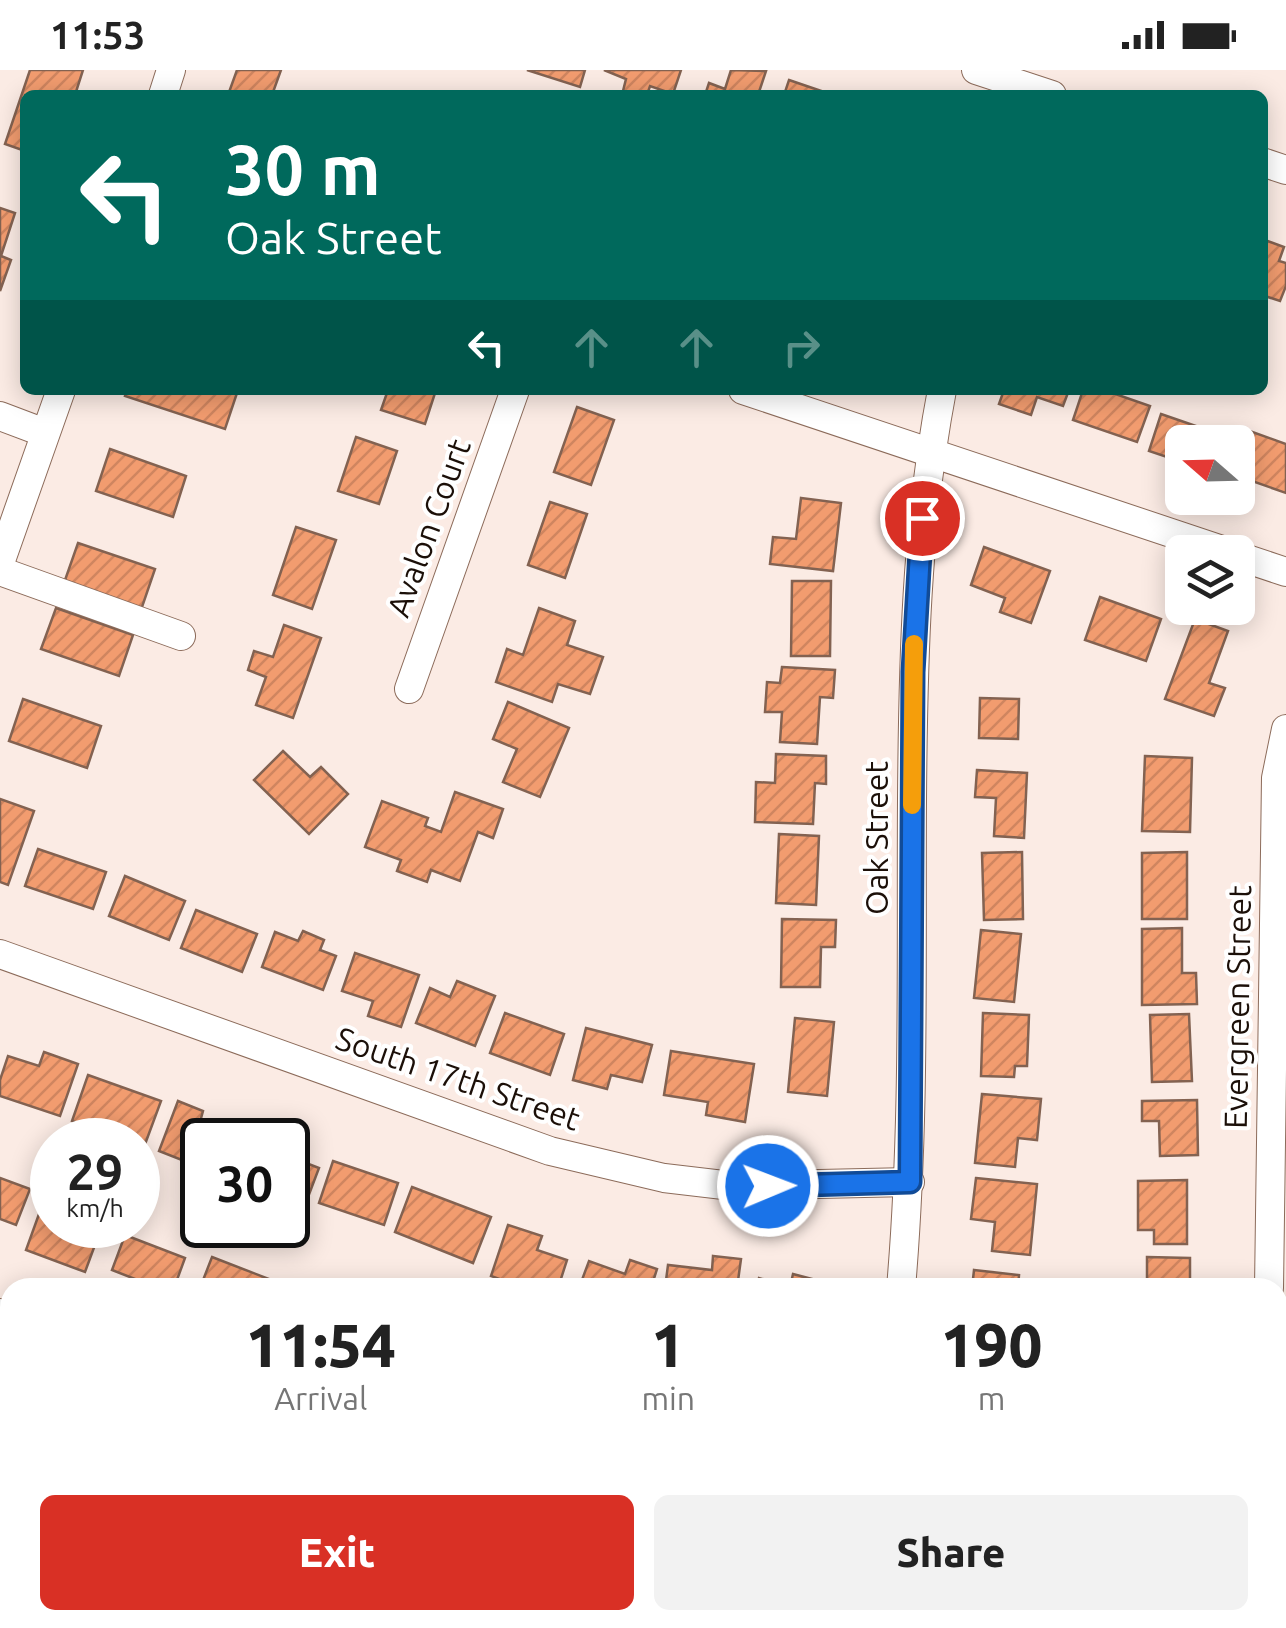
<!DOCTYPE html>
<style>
:root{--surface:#fff;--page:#f2f2f2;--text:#222;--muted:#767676;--accent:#d93025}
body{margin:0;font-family:Ubuntu,sans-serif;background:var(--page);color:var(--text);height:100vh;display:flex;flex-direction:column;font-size:38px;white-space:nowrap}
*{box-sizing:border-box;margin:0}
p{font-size:32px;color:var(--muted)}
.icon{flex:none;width:55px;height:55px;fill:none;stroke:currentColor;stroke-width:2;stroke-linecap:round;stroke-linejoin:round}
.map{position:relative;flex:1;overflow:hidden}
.side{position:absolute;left:0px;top:1208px;width:1288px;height:352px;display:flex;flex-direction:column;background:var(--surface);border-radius:30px 30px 0 0;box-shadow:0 5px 25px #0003}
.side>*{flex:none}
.banner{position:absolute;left:20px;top:20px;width:1248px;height:305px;border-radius:15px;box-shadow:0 5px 25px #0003;background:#00695c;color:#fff;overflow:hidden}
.needle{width:65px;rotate:290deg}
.controls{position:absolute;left:1165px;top:355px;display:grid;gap:20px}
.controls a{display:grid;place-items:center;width:90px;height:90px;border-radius:15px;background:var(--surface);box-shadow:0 5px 25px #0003;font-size:50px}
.speed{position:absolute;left:30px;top:1048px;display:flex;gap:20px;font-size:50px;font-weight:700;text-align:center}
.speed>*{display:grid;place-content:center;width:130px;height:130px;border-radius:50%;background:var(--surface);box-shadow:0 5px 25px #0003;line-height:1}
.speed small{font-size:25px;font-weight:400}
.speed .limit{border:5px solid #111;border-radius:15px;background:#fff;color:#111}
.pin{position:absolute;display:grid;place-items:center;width:85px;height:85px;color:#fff;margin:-42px;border:5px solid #fff;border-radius:50%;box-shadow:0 2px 10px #0007}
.me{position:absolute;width:110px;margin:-55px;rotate:89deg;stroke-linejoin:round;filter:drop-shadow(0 0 8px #0008)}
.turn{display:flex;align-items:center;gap:35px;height:210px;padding:0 40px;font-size:45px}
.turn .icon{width:130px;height:130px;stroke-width:2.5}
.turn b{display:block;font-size:70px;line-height:85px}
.lanes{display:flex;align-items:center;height:95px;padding:0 40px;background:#0003;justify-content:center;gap:50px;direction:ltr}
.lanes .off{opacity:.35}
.eta{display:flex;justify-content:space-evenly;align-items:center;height:170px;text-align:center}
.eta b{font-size:60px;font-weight:800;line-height:70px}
.cta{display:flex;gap:20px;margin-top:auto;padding:20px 40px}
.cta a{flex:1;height:115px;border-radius:15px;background:var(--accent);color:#fff;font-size:40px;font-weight:800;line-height:115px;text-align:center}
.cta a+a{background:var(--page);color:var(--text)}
.status{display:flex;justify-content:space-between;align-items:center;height:70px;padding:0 50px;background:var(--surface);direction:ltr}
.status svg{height:28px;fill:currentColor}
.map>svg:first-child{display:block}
.building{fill:url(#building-hatch);stroke:#836251;stroke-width:2.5}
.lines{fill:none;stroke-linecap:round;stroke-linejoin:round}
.minor-casing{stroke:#8c6b5a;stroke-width:30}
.minor{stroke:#fff;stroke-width:28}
.route-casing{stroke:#114b97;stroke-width:25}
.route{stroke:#1a73e8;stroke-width:18}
.slow{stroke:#f59e0b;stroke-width:18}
.labels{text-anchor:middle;stroke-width:8;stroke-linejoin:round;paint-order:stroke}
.street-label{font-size:32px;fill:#1b0f08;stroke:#fff}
</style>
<div class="status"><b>11:53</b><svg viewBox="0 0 49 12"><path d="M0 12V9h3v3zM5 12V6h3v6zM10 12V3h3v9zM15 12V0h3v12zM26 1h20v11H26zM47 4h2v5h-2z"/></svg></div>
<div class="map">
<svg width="1286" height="1558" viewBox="0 0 1286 1558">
<defs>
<pattern id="building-hatch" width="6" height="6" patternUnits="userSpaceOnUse" patternTransform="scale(2.5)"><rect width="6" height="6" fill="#f29c6f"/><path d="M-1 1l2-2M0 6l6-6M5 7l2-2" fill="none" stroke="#cf855f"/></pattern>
</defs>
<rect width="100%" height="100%" fill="#fbebe4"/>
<!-- building -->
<g class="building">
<path d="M30 0H83L75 25H25V81L5 74Z"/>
<path d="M237 0H281L272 25H228Z"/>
<path d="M527 0H585L580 17Z"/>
<path d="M604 0H681L673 24 650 16 647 25 623 21 626 9Z"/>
<path d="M731 0 766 1 758 25H705L709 13 725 19Z"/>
<path d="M789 10 833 25H784Z"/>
<path d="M0 138 15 143 1 186 11 190 0 221Z"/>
<path d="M1262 169 1284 177 1279 191 1286 193V216L1280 231 1262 225Z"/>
<path d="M127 320H238L225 359 125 326Z"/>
<path d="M388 320H436L425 354 381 340Z"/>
<path d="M1004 320H1069L1063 336 1037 327 1031 345 999 334Z"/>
<path d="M1083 320H1104L1150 336 1137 372 1073 350Z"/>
<path d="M577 337 614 350 591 415 554 402Z"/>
<path d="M1161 344 1225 366 1223 372H1182V392L1149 381Z"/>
<path d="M1244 359 1286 374V423L1238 406V378Z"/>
<path d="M356 367 397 381 379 434 338 421Z"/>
<path d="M110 379 186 406 173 447 96 421Z"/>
<path d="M801 428 841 433 833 501 770 494 773 467 796 469Z"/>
<path d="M550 432 587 444 565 508 528 495Z"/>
<path d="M296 457 336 470 312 539 273 525Z"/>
<path d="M78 473 155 499 141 540 64 513Z"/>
<path d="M984 477 1050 501 1031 553 1000 542 1005 528 971 515Z"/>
<path d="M792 511H831L830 586H791Z"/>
<path d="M1100 527 1161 549 1146 591 1085 570Z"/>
<path d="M56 538 133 565 119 606 41 579Z"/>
<path d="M539 538 575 551 567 575 603 587 590 624 558 614 552 632 496 612 507 579 523 585Z"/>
<path d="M1195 549 1228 561 1209 613 1225 618 1214 646 1165 629Z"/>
<path d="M284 555 321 568 293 648 256 635 266 607 248 600 254 581 273 587Z"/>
<path d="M782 597 835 600 833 628 820 627 817 674 780 672 782 642H765L767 612 780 613Z"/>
<path d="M980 628 1019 629 1018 669 979 668Z"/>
<path d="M23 629 101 656 87 698 9 671Z"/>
<path d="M508 632 569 658 540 727 503 712 517 679 493 669Z"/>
<path d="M283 681 310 707 321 697 348 724 309 764 254 710Z"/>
<path d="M776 684 826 686V714L815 713 813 754 755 752 756 712 775 713Z"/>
<path d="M1145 686 1192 688 1190 762 1142 761Z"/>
<path d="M977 700 1027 703 1024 768 994 766 996 728 975 727Z"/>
<path d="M455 722 503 739 493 768 478 762 460 811 431 800 427 812 397 801 401 790 365 777 382 731 428 748 425 756 441 762Z"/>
<path d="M0 729 34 741 8 815 0 812Z"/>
<path d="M779 764 819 766 816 835 776 833Z"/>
<path d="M38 779 106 802 93 839 25 816Z"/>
<path d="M1022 782 1023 849 984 850 982 783Z"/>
<path d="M1187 782V849H1142V783Z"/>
<path d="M125 806 185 831 169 870 109 846Z"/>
<path d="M196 840 257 864 242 902 181 878Z"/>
<path d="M782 849 836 850 835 877H821L820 917H781Z"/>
<path d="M1182 858V903H1196L1197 934 1142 935V859Z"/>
<path d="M981 860 1021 864 1014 932 974 928Z"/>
<path d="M303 861 324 870 320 880 336 886 323 920 262 897 275 862 298 871Z"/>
<path d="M355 883 419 905 401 957 368 946 373 931 342 921Z"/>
<path d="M457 911 495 926 475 976 416 953 430 918 450 927Z"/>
<path d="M505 943 564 964 550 1005 490 983Z"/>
<path d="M983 943 1029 945 1027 996H1015L1014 1007 981 1006Z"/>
<path d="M1189 944 1192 1011 1152 1012 1150 945Z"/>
<path d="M795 948 834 952 827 1026 788 1022Z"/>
<path d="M586 958 652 975 642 1012 611 1005 607 1019 573 1010Z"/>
<path d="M671 981 754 994 745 1052 706 1045 708 1032 664 1025Z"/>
<path d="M44 982 78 994 60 1046 0 1026V1010L8 986 39 996Z"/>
<path d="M88 1005 161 1031 144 1077 138 1074V1070H125L72 1051Z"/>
<path d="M982 1024 1041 1029 1037 1070 1018 1068 1015 1097 975 1093Z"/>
<path d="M1197 1030 1198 1085 1160 1086 1159 1051H1142V1031Z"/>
<path d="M178 1031 203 1041 200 1052 238 1067 237 1070H202V1098L159 1081Z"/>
<path d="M288 1086 319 1098 305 1135 288 1128Z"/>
<path d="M333 1091 398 1113 384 1155 319 1133Z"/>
<path d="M0 1108 30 1119 16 1155 0 1149Z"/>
<path d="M976 1108 1037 1114 1030 1185 992 1181 995 1152 971 1149Z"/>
<path d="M1187 1110V1174H1154V1160H1138V1111Z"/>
<path d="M412 1117 491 1147 473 1193 395 1162Z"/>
<path d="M43 1133 52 1137V1155L102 1156 85 1202 26 1180Z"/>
<path d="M508 1155 542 1166 537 1180 567 1190 558 1218H525L491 1206Z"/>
<path d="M125 1165 185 1188 174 1218H158L112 1200Z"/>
<path d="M713 1186 741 1189 737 1218H665L668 1195 712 1200Z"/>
<path d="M212 1187 274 1211 271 1218H200Z"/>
<path d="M1147 1187 1190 1188V1218H1147Z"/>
<path d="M630 1190 657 1199 651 1218H579L589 1191 625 1204Z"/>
<path d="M974 1200 1019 1205 1018 1218H972Z"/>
<path d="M793 1204 827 1213 826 1218H757L759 1208 790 1217Z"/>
<path d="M0 1336 10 1339V1380L0 1376Z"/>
<path d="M0 1485 10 1489 8 1540 0 1538Z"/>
<path d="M61 1550H133L130 1558H58Z"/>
<path d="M148 1550H187L209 1558H145Z"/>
<path d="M493 1550H570L568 1558H491Z"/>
<path d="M901 1550H927L949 1558H897Z"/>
<path d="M1074 1550H1122L1120 1556 1125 1558H1072Z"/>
</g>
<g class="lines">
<!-- minor casing -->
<g class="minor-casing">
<g id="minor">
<path d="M976 0 1052 25"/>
<path d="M163 25 171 0"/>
<path d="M1262 92 1286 100"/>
<path d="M743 320 1228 482"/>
<path d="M0 346 45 363"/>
<path d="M1238 486 1286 502"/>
<path d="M0 493 61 320"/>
<path d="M0 501 181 566"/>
<path d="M409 619 515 320"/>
<path d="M0 884 550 1081 664 1108 732 1116 910 1112"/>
<path d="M901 1218C915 1055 911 892 912 730 913 592 916 456 942 320"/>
<path d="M1269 1218 1276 708 1286 659"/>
<path d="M0 1243 10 1246"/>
<path d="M822 1558 825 1550"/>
<path d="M1205 1558 1207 1550"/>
</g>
</g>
<!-- minor -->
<use href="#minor" class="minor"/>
</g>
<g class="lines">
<!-- route casing -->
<g class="route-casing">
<path id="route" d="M768 1116 910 1112 913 602 922 448"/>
</g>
<!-- route -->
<use href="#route" class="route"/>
<!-- slow -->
<path class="slow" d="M912 735 914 574"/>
</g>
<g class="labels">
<!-- street labels -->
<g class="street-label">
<text transform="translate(429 458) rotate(-70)" y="11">Avalon Court</text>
<text transform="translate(877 768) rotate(-90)" y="11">Oak Street</text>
<text transform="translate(1238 937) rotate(-89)" y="11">Evergreen Street</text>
<text transform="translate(458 1009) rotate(19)" y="11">South 17th Street</text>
</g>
</g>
</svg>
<div class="controls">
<a><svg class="needle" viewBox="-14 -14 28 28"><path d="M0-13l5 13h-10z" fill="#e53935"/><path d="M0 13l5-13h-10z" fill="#767676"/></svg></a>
<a><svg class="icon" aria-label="layers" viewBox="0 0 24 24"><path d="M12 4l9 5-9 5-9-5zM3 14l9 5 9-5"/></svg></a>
</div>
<div class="speed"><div>29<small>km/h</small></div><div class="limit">30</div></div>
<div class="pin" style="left:922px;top:448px;background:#d93025"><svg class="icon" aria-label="arrive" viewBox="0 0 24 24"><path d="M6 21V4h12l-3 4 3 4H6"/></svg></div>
<svg class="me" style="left:768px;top:1116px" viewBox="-20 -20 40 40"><circle r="17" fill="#1a73e8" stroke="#fff" stroke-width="3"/><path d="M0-11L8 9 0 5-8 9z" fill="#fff"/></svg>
<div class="banner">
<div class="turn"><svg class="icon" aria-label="left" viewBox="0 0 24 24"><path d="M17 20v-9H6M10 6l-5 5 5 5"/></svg><div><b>30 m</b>Oak Street</div></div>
<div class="lanes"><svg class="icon" aria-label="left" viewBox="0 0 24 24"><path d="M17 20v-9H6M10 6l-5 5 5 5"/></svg><svg class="icon off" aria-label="ahead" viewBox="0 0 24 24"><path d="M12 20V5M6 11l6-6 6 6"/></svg><svg class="icon off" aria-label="ahead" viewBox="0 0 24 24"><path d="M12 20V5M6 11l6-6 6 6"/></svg><svg class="icon off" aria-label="right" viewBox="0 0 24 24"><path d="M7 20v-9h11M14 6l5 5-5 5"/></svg></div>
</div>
<section class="side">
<div class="eta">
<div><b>11:54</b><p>Arrival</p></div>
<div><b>1</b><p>min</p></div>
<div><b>190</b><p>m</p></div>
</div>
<div class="cta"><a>Exit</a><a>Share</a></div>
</section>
</div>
